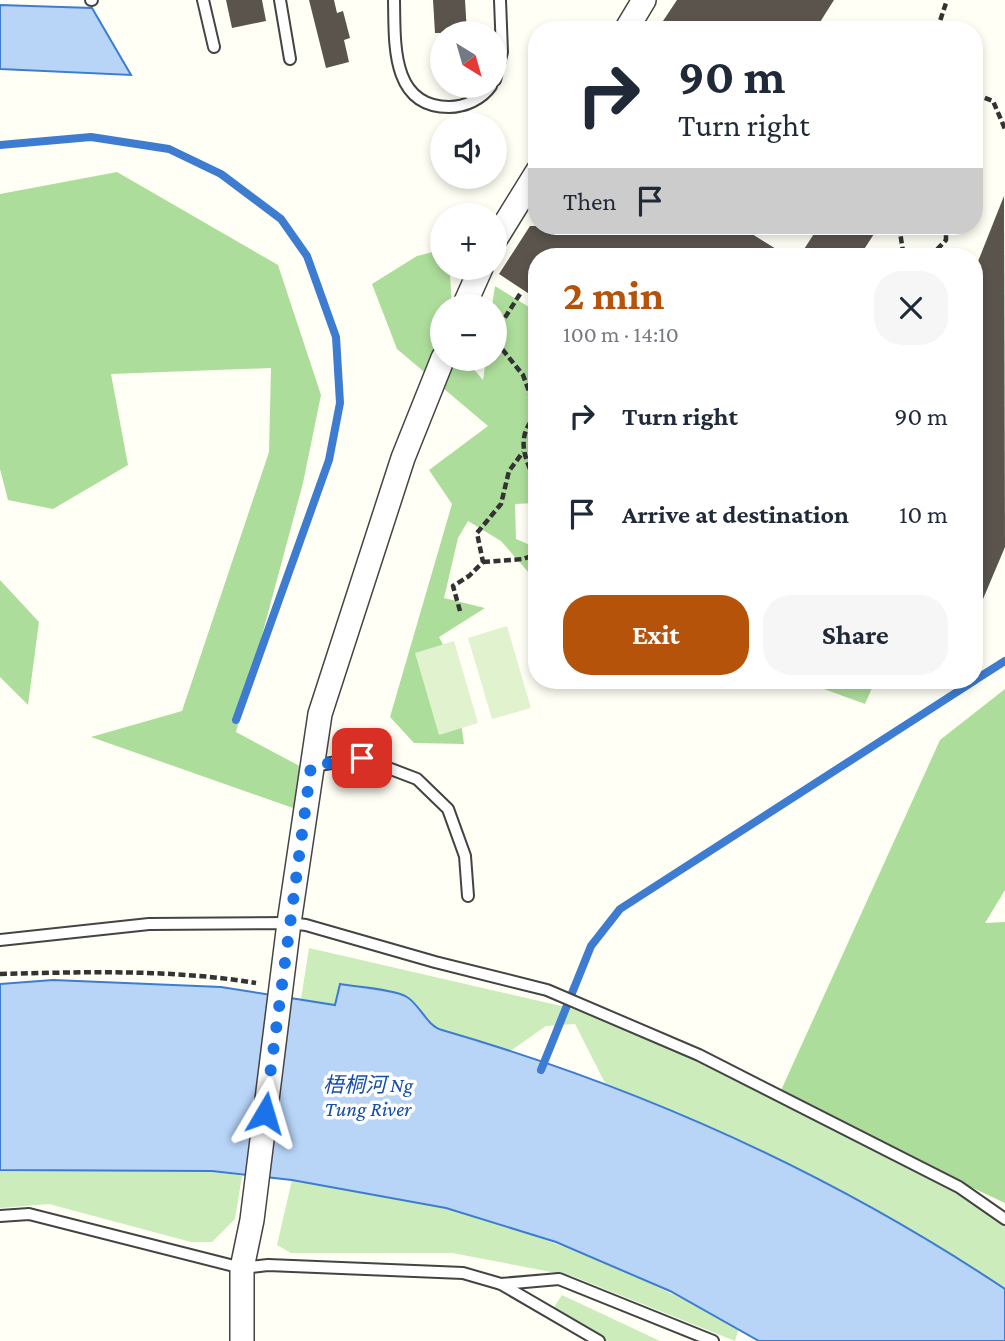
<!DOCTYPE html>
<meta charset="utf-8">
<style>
:root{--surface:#fff;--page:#f6f6f7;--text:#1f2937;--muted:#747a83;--accent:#b45309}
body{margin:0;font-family:"Crimson Pro","Noto Sans SC",serif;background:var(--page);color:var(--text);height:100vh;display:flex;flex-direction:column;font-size:26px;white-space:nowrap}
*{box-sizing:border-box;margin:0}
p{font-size:23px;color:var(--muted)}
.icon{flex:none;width:38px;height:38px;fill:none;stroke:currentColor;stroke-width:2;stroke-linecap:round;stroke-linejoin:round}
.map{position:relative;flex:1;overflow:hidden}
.drawer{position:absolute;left:528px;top:248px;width:455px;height:441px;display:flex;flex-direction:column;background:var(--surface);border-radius:28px;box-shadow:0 4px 10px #0003}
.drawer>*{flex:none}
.hud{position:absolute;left:528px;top:21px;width:455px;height:214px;border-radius:28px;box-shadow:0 4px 10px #0003;background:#fff;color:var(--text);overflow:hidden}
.needle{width:46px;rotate:143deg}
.tools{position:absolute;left:430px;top:21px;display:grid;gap:14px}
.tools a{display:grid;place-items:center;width:77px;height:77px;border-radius:50%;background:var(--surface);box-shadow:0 4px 10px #0003;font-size:35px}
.pin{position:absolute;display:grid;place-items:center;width:60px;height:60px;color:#fff;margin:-30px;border-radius:14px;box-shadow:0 4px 10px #0006}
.me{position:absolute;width:77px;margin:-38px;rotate:7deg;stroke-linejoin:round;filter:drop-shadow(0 0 5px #0008)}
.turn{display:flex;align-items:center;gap:24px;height:147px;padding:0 35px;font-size:32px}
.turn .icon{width:91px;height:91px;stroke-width:2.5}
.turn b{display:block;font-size:49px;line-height:60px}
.then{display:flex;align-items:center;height:66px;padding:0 35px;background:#0003;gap:14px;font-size:26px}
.round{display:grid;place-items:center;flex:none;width:74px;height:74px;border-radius:28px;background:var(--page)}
.head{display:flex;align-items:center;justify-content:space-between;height:119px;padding:0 35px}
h1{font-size:42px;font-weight:700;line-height:52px;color:var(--accent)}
.button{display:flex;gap:14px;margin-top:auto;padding:14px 35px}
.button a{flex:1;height:80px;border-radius:28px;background:var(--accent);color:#fff;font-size:28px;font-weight:700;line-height:80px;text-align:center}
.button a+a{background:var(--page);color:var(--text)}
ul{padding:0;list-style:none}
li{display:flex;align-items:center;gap:21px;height:98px;padding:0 35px}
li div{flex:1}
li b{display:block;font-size:26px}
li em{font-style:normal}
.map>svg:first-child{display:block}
.green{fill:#cdecbc}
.forest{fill:#addd9b}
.pitch{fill:#e0f2ce}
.water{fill:#b8d5f8;stroke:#3d7cd1;stroke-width:2}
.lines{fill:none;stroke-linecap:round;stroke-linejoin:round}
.stream{stroke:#3d7cd1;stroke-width:8}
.building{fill:#5a544d}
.service-casing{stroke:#444;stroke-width:14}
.minor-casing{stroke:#444;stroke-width:26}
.path{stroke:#333;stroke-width:4.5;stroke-dasharray:7 3.5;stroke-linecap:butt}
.service{stroke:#fff;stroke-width:10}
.minor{stroke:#fff;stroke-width:23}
.route{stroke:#1a73e8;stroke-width:12;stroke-dasharray:0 21.6}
.labels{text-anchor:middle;stroke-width:7;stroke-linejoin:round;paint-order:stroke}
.water-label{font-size:21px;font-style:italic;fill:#154ea8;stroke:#fff}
</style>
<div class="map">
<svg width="1005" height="1341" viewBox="0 0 1005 1341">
<rect width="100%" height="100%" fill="#fffff5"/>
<!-- green -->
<g class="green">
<path d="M309 948 570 1008 705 1059 959 1187 1005 1218V1289C876 1203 748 1141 605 1083L575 1024 546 1026 509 1052 438 1029 407 997 340 984 335 1005 301 999Z"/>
<path d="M0 1170 212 1171 242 1176 235 1219 212 1242H191L49 1204 0 1208Z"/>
<path d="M292 1180C343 1190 399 1194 449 1209 551 1237 646 1278 739 1328L735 1341 572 1276 452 1253H291L277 1245Z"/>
<path d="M562 1295 660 1341H603L550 1313Z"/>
</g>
<!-- forest -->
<g class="forest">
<path d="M117 172 278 265 321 395 303 483 236 732 322 778 313 815 91 737 182 711 269 452 271 368 111 374 128 465 53 509 8 500 0 469V194Z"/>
<path d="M433 252 450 275 452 306H443V359H465L483 380 486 359H495V306H492L495 286 537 312V503L515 504 516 539 537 548V582L501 541 468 521 458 538 444 598 485 608 439 637 453 664 464 744 414 743 390 717 452 504 429 470 488 426 397 349 372 284 417 256Z"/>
<path d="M0 580 39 622 28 705 0 677Z"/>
<path d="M802 681H875L865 704Z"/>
<path d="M1005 689V890L985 923 1005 922V1203L778 1097 940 740Z"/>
</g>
<!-- pitch -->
<g class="pitch">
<path d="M507 626 531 708 492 719 468 638Z"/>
<path d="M454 641 478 723 439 735 415 653Z"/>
</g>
<!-- water -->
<g class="water">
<path d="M0 5 92 8 131 75 0 69Z"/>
<path d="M53 980 221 987 335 1005 340 984C356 987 394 989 407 997 420 1005 427 1026 442 1030 642 1088 831 1173 1005 1289V1341H759L670 1291 556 1242 446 1208 292 1180 212 1171 0 1170V984Z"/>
</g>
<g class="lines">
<!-- stream -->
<g class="stream">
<path d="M0 145 91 137 169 149 221 174 281 219 307 256 336 337 340 403 329 460 236 720"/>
<path d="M975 680 1005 661"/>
<path d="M541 1070 591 946 620 909 974 681"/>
</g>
</g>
<!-- building -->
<g class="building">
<path d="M226 0H262L266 21 232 28Z"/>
<path d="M309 0H334L337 13 343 11 350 38 344 40 349 62 326 68Z"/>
<path d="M433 0H465L467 33H435Z"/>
<path d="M677 0H834L815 30H657Z"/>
<path d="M1004 196 1005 547 975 618V269Z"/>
<path d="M530 226H739L789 257H537V299L499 274Z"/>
<path d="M819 226H861L874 234 859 257H799Z"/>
</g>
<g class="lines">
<!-- service casing -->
<g class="service-casing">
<g id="service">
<path d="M91 0H92"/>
<path d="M203 0 214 47"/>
<path d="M280 0 290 59"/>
<path d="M394 0C395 41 390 107 449 107 465 107 482 99 491 86"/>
<path d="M495 80 502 52 500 0"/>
<path d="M313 766 362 758 417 779 448 809 465 856 468 896"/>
<path d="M0 940 149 924 289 923 306 925 435 962 547 990 699 1055 959 1187 1005 1219"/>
<path d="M0 1216 29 1214 242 1268 268 1265 463 1273 501 1284 599 1341"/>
<path d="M501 1284 559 1279 713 1341"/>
</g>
</g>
<!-- minor casing -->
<g class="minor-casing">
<g id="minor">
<path d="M626 30 644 0"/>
<path d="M495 240 537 172"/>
<path d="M464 306 481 268"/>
<path d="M242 1341V1268L252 1220 289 923 320 714 403 458 443 358"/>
</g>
</g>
<!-- path -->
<g class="path">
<path d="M937 30 947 0"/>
<path d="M975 94 993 101 1005 129"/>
<path d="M899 226 903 251 911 257"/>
<path d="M930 257 946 240V226"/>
<path d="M520 294 497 330 502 349 523 375 537 413"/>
<path d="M537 414C514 438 525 458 537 485"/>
<path d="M483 562 523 559 537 554"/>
<path d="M460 611 453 586 469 576 483 562 477 533 501 504 509 471 523 452"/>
<path d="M0 974C84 972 172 969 256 983"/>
</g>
<!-- service -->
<use href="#service" class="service"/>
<!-- minor -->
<use href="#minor" class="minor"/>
</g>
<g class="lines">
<!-- route -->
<path class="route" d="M265 1113 311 766 362 758"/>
</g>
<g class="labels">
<!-- water labels -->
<g class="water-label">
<text x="368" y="1092">梧桐河 Ng<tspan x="368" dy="24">Tung River</tspan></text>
</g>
</g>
</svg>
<div class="tools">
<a><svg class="needle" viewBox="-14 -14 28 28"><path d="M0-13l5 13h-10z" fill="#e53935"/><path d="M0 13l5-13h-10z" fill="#747a83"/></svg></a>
<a><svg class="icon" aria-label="sound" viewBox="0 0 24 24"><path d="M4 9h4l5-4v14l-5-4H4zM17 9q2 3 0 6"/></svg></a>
<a>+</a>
<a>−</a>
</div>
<div class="pin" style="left:362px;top:758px;background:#d93025"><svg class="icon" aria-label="arrive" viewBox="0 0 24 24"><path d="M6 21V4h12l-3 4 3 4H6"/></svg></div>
<svg class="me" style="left:265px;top:1113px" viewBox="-20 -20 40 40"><path d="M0-17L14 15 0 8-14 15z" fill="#1a73e8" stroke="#fff" stroke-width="4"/></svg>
<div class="hud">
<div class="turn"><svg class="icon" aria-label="right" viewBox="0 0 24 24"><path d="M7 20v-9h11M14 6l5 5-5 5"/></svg><div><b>90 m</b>Turn right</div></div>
<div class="then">Then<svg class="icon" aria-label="arrive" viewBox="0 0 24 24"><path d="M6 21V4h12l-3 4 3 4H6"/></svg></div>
</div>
<section class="drawer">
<div class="head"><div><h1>2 min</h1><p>100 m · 14:10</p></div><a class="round"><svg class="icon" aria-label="close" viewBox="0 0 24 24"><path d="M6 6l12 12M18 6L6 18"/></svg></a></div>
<ul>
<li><svg class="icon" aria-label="right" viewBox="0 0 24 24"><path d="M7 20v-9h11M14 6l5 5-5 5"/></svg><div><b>Turn right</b></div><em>90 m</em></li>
<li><svg class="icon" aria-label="arrive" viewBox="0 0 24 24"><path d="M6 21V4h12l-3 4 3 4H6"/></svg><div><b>Arrive at destination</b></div><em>10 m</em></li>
</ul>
<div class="button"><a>Exit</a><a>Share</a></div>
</section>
</div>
